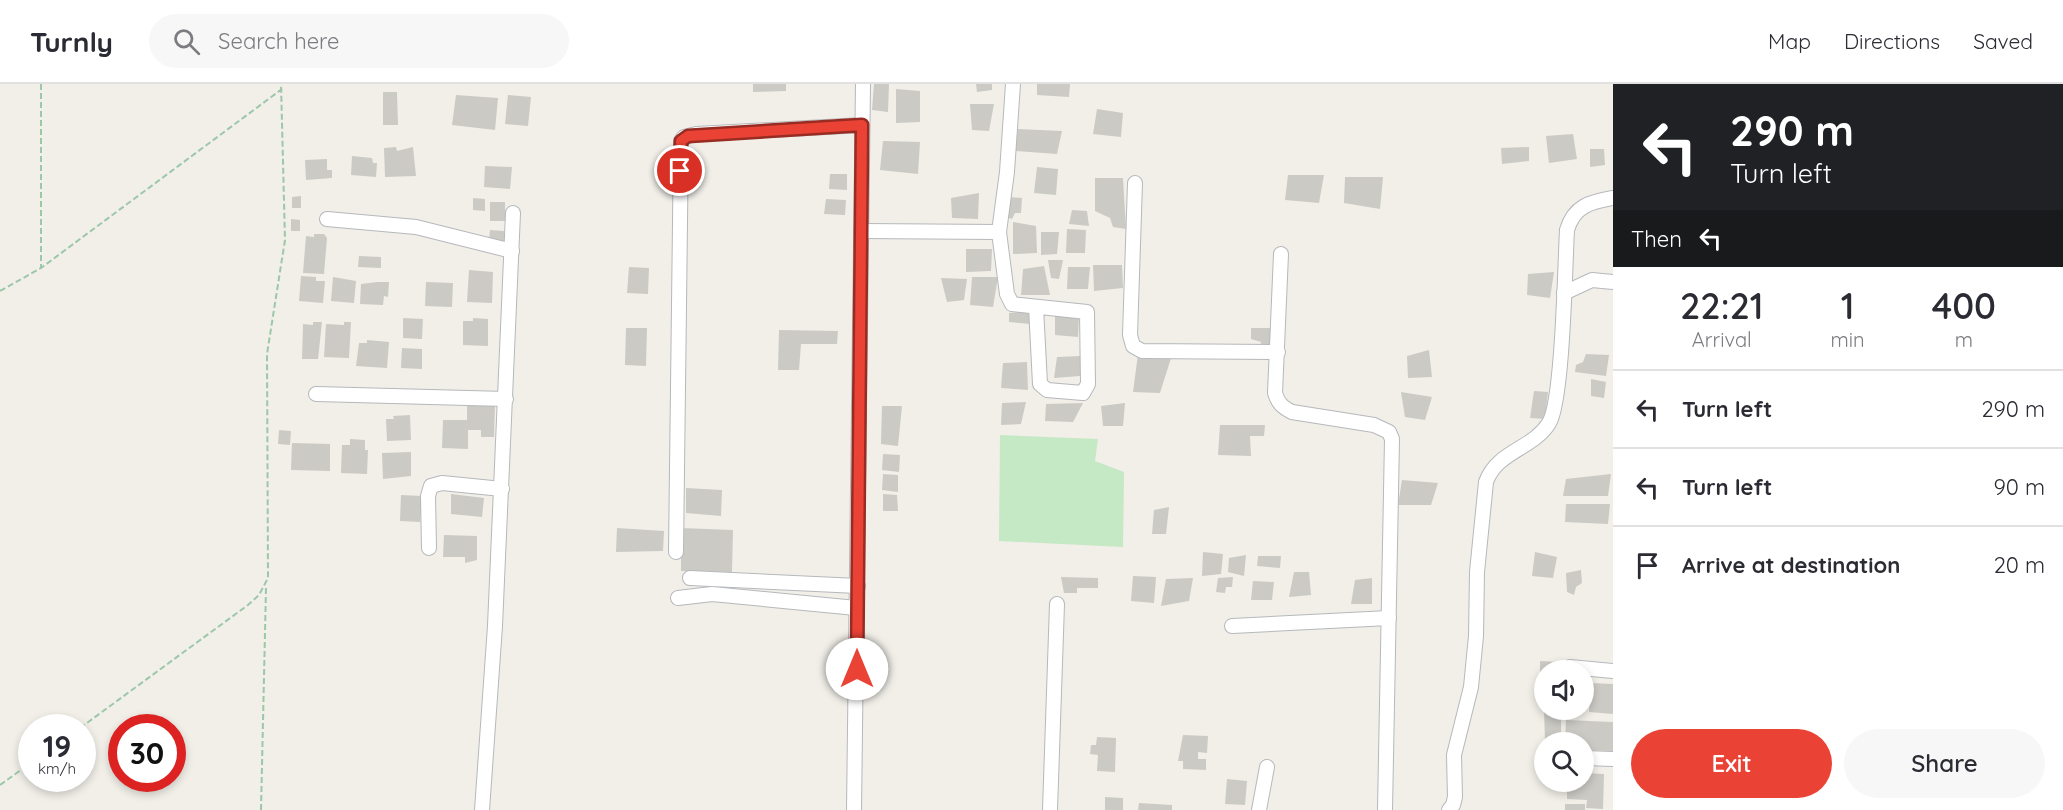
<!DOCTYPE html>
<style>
:root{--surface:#fff;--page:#f7f7f7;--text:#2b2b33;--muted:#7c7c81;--line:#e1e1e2;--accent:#ea4335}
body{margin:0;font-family:Quicksand,sans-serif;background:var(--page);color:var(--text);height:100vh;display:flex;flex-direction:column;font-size:22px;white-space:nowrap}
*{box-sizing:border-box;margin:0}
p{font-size:20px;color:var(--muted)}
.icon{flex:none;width:33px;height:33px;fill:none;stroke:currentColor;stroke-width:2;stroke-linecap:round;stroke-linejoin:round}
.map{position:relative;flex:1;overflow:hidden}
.side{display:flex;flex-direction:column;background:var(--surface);width:450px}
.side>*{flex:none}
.top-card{background:#202124;color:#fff;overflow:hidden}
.fabs{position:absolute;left:1534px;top:576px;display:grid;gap:12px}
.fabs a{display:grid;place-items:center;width:60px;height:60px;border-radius:50%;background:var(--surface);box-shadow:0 3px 9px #0003;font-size:30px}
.speed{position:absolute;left:18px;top:630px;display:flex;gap:12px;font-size:30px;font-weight:700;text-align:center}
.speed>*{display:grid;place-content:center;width:78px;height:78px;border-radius:50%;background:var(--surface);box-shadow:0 3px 9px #0003;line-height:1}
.speed small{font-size:15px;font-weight:400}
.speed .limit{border:9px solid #d22;background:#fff;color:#111}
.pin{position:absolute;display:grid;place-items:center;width:51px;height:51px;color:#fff;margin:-26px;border:3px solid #fff;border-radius:50%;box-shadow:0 2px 6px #0007}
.me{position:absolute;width:66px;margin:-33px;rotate:0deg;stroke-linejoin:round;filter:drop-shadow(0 0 4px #0008)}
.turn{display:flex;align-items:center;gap:21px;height:126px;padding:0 18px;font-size:27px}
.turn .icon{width:78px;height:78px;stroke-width:2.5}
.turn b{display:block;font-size:42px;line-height:51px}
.then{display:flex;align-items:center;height:57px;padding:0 18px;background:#0003;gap:12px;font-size:22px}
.eta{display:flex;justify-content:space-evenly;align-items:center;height:102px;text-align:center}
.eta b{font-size:36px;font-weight:600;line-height:42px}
.cta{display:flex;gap:12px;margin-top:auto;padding:12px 18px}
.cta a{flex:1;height:69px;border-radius:36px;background:var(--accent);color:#fff;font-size:24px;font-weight:600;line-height:69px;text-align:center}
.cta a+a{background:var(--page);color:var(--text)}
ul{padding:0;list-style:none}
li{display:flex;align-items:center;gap:18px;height:78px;padding:0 18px;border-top:2px solid var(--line)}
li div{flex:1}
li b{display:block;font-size:22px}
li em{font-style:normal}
header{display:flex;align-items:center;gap:36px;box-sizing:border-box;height:84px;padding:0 30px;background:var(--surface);border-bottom:2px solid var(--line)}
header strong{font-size:28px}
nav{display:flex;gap:33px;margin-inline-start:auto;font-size:21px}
.search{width:420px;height:54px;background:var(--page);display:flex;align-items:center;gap:15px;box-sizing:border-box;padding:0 21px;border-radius:33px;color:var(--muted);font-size:22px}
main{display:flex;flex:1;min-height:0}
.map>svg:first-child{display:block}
.green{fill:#c5e8c5}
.building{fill:#cccac5}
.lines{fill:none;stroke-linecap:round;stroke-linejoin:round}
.street-casing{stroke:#b5b8bc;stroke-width:16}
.path{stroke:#9cc7a9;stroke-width:2;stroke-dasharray:6 3;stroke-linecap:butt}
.street{stroke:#fff;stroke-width:14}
.route-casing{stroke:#982c22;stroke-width:15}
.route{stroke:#ea4335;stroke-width:10}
</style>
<header>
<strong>Turnly</strong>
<div class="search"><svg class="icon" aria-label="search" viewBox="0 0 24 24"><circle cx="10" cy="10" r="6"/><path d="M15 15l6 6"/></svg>Search here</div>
<nav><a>Map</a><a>Directions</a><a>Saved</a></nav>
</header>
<main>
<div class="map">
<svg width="1613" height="726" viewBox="0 0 1613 726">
<rect width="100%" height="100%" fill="#f1efe8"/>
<!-- green -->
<path class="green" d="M1000 351 1098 355 1095 377 1124 388 1123 463 999 457Z"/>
<!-- building -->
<g class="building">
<path d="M753 0H786V7L753 8Z"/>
<path d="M874 0H889L888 28 872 26Z"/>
<path d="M976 0H992V6L977 8Z"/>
<path d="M1037 0H1070L1069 13 1037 11Z"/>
<path d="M896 5 920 7V38L896 39Z"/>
<path d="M383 8H397L398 41H383Z"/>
<path d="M456 11 498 14 495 46 452 41Z"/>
<path d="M508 11 531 13 528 42 505 40Z"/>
<path d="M970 20H994L989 47 972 46Z"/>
<path d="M1097 25 1123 29 1121 53 1093 50Z"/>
<path d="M1018 45 1062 47 1057 70 1015 67Z"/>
<path d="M1573 50 1577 75 1549 79 1546 52Z"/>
<path d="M883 57 920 58 918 90 880 86Z"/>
<path d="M396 63 397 67 413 63 416 92 385 93 384 64Z"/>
<path d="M1529 63V77L1502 80 1501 64Z"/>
<path d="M1590 65H1604L1605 81 1590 83Z"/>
<path d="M352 72 372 74 373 79H377L376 93 351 91Z"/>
<path d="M327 75V86H332V94L306 96 305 76Z"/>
<path d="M485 82 512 83 510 105 484 103Z"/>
<path d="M1037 83 1058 85 1056 111 1034 109Z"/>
<path d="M830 90H847V106L829 105Z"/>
<path d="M1288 91H1324L1319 119 1285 116Z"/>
<path d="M1345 93H1383L1380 125 1344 119Z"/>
<path d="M1095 94H1123L1126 145 1113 143 1110 134 1095 127Z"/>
<path d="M979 109 978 135 952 134 951 114Z"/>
<path d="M301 112V124H292V113Z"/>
<path d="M1009 113 1022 114 1021 129H1015L1012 135 1009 134Z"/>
<path d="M473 114 485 115V127L473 126Z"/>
<path d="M826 115 846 116 845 131 824 130Z"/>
<rect x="490" y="118" width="15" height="19"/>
<path d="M1072 126 1087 127 1089 142 1069 140Z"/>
<path d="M291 135 300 136V147H291Z"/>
<path d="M1013 138 1036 142 1037 169 1013 170Z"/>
<path d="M1067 145 1086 146 1085 169H1066Z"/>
<path d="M490 146 504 147V158L489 157Z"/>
<path d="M1041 148H1059L1057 170 1041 171Z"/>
<path d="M314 150H324L327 154 324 190 303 189 306 152 314 153Z"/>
<path d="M966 165H992L991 187 966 188Z"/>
<path d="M359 172 381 173V184L358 183Z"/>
<path d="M1048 176H1063L1059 195 1051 194Z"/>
<path d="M1093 181H1122L1123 204 1094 207Z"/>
<path d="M1044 182 1050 211H1021L1023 185Z"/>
<path d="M629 183 649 184 648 210 627 209Z"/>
<path d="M1068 183H1090L1088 205H1067Z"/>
<path d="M469 186 493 188 492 219 467 218Z"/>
<path d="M1554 188 1550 214 1527 211 1528 190Z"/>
<path d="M301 192 316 193V197H325L323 219 299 217Z"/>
<path d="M333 193 356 197 354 219 331 217Z"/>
<path d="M972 193H998L993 223 970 221Z"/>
<path d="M941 194 967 195 964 216 947 218Z"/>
<path d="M377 198H389L388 213 384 212 383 221 360 220 361 200Z"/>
<path d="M426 198 453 199 452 223 425 222Z"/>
<path d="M1031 227 1030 240 1009 238V229Z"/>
<path d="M1055 231H1079L1078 253 1055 251Z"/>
<path d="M403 234 423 235 422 255 403 254Z"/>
<path d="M473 234 488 235V262L463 261V237H473Z"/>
<path d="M313 238H322L318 275H302L303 240 313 241Z"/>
<path d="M344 238H351L349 274 324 273 326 240 344 241Z"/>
<path d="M626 244H647L646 282 625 281Z"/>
<path d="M1251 244H1276L1273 264H1260L1261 258 1251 255Z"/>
<path d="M779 246 838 247 837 260H801L799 286H778Z"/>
<path d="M367 256 389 258 387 284 356 282 359 259H367Z"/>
<path d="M402 264 422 265V285L401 284Z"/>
<path d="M1429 266 1432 293 1408 294 1407 272Z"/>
<path d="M1138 270 1171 274 1160 309 1133 308Z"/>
<path d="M1586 270 1609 271 1606 292 1575 288 1576 281 1583 278Z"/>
<path d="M1081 272 1080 292 1054 294 1057 273Z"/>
<path d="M1027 278 1028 306 1001 304 1003 279Z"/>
<path d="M1591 295 1606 298 1604 314 1591 312Z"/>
<path d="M1534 307 1548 308 1545 335 1530 334Z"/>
<path d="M1401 308 1432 313 1425 336 1405 333Z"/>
<path d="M1026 318 1021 340 1001 341 1002 319Z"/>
<path d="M1083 319 1073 338 1045 337 1046 320Z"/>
<path d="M1125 319 1123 342H1103L1101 322Z"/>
<path d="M467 321H495L494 353H481V346H468V365L442 364 443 336H467Z"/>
<path d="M882 322H902L898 362 881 360Z"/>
<path d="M410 331 411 356 387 357 386 335H394L393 332Z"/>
<path d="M1220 341H1265L1264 352H1250L1251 372 1218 371Z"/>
<path d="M279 346 291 347 290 361 278 360Z"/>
<path d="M350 355 365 356V366H368L367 390 341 389 342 361H350Z"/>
<path d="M292 359 330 360V387L291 386Z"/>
<path d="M411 368V392L383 395 382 369Z"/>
<path d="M883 370 900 371 899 388 882 386Z"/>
<path d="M883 390 898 391V408L882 406Z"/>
<path d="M1611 390 1608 412H1563L1566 395Z"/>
<path d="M1402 396 1438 399 1431 421H1398Z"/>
<path d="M686 404 722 406 721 432 686 429Z"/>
<path d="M451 410 484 414 482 433 451 430Z"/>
<path d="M883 410 897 411 898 427H883Z"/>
<path d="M401 411 422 412 420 438 400 437Z"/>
<path d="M1566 420H1610L1608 440 1565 438Z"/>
<path d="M1169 423 1166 450H1152L1154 426Z"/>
<path d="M617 444 664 447 663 467 616 468Z"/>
<path d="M681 444 733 446 732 488 681 487Z"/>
<path d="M444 451 477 452V476L465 479V473H443Z"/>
<path d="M1203 468 1223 470 1221 490 1202 492Z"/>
<path d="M1535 468 1557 473 1553 494 1532 492Z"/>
<path d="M1246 471 1244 492 1228 488 1229 474Z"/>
<path d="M1258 472H1281L1280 484 1257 482Z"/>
<path d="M1581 486 1582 499 1576 503 1574 511 1567 508 1566 489Z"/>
<path d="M1294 488H1309L1311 511 1289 513Z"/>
<path d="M1133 492 1156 493 1154 519 1131 517Z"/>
<path d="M1061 493 1098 494V504H1077V509H1064Z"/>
<path d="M1233 493 1232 503H1226L1225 509 1216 508 1218 494Z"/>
<path d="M1193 494 1189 517 1161 522 1166 495Z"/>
<path d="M1372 494V520H1351L1355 496Z"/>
<path d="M1253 497 1274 498 1272 516H1251Z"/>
<path d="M1540 577 1559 578 1558 586H1545V616H1540Z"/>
<path d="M1590 599 1613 600V630L1589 628Z"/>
<path d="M1544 626H1561V658H1545Z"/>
<path d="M1566 636 1613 638V667L1584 666V658H1565Z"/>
<path d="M1183 651 1208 652 1207 669 1198 668V675H1206V686L1183 685V677H1178Z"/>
<path d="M1097 653 1116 654 1115 688 1097 687 1098 671 1090 670 1091 661H1096Z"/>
<path d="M1584 689 1604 690 1603 725 1586 724 1587 716 1567 715V698H1584Z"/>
<path d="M1227 695 1247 697 1245 721 1225 720Z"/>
<path d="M1105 713 1123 714V726H1105Z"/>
<path d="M1139 719 1172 721V726H1138Z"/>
<rect x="1565" y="720" width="20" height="6"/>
</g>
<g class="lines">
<!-- street casing -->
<g class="street-casing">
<g id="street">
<path d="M1135 99 1130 251 1133 262 1142 267 1278 268"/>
<path d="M327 135 416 143 512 167"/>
<path d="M861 147 999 148 1007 210 1012 220 1087 228 1088 300 1083 309 1047 306 1040 300 1036 223"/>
<path d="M999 148 1007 88 1013 0"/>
<path d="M1281 170 1275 309C1278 319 1282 323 1292 328L1374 341 1389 348 1392 355 1385 726"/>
<path d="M1564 209 1592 196 1613 198"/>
<path d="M316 310 506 315"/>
<path d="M429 464 428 412 431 402 442 399 502 405"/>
<path d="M676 468 681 57 684 53 696 50 862 41"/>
<path d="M690 494 858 502"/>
<path d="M678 514 712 510 856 524"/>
<path d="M1232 542 1389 534"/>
<path d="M1570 583 1613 587"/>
<path d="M1584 674 1613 675"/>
<path d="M482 726 495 542 513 129"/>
<path d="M854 726 863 0"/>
<path d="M1050 726 1057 520"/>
<path d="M1259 726 1267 683"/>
<path d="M1449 726 1453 721 1455 713 1454 671 1471 603 1476 552 1477 488 1486 398C1497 367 1533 365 1549 339 1563 317 1565 179 1567 146 1574 122 1590 118 1613 114"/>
</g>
</g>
<!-- path -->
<g class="path">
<path d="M41 0V184"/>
<path d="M0 207 41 184 282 5"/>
<path d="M80 644 248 521 259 511 268 494 267 270 285 156 281 0"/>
<path d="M0 701 32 678"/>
<path d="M261 726 266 504"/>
</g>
<!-- street -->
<use href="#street" class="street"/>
</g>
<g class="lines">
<!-- route casing -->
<g class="route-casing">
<path id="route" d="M680 87 681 57 688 52 862 41 857 585"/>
</g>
<!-- route -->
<use href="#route" class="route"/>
</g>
</svg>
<div class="fabs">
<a><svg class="icon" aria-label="sound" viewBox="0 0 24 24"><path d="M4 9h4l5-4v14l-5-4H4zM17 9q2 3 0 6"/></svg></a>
<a><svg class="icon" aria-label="search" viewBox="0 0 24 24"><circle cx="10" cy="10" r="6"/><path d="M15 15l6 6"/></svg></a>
</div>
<div class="speed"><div>19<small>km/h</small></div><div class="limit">30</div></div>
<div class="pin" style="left:680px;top:87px;background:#d93025"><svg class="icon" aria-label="arrive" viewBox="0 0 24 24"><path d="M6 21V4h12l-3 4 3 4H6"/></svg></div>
<svg class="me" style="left:857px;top:585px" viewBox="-20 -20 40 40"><circle r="19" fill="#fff"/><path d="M0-13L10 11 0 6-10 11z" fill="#ea4335"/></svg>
</div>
<section class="side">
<div class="top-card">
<div class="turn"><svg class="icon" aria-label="left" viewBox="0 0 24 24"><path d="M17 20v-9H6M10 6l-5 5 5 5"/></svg><div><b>290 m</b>Turn left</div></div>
<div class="then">Then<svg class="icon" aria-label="left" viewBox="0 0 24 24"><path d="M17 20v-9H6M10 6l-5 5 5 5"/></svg></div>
</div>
<div class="eta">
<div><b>22:21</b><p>Arrival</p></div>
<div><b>1</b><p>min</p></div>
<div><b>400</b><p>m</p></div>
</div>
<ul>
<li><svg class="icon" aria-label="left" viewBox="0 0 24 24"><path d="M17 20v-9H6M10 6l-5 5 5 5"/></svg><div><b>Turn left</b></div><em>290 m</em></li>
<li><svg class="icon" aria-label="left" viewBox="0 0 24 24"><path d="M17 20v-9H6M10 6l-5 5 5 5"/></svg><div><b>Turn left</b></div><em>90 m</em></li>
<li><svg class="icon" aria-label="arrive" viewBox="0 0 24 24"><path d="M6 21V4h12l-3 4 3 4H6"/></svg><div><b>Arrive at destination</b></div><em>20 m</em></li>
</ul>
<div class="cta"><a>Exit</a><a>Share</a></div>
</section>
</main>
